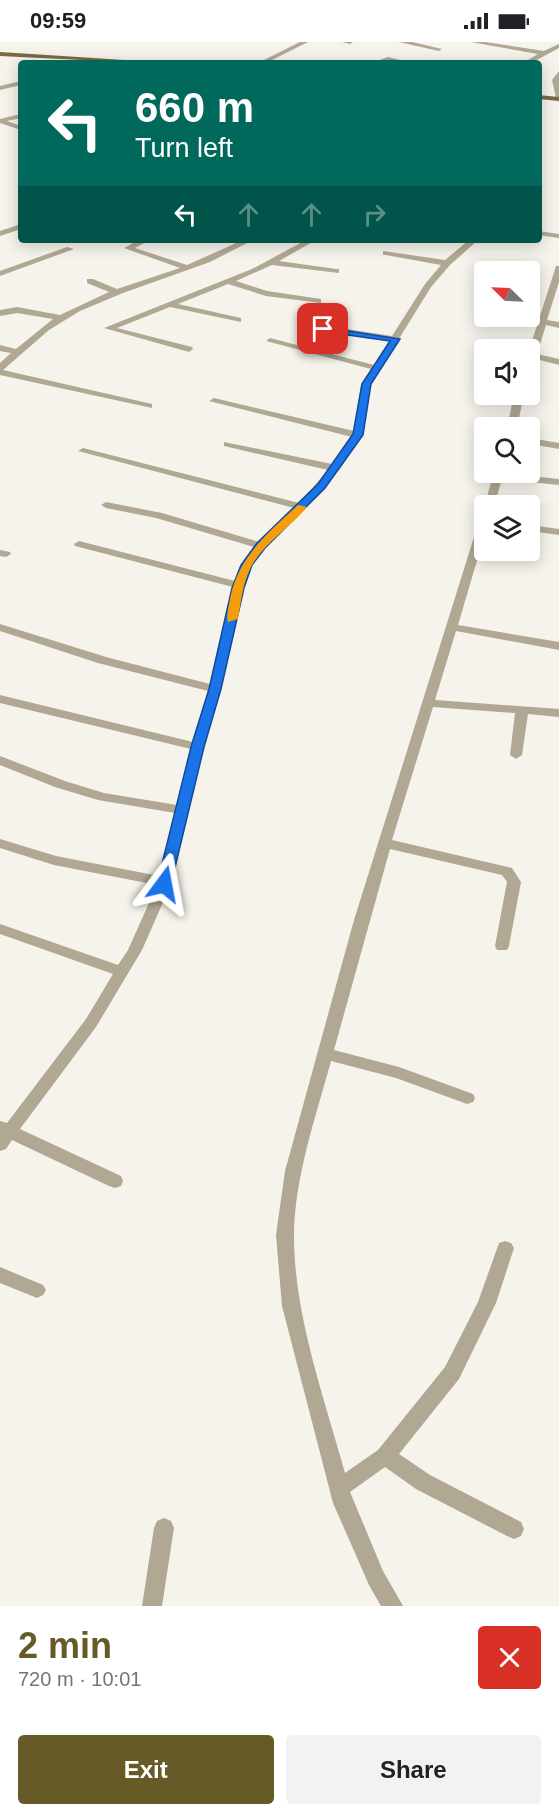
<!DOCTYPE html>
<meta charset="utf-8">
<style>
:root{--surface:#fff;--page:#f2f2f2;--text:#202124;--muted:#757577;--accent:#665a26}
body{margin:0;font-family:Arial,sans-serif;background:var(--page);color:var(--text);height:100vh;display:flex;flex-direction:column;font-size:22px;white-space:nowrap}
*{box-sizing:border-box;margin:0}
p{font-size:20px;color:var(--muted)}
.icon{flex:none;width:33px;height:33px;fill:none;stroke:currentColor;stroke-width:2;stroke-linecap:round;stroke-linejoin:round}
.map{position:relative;height:1564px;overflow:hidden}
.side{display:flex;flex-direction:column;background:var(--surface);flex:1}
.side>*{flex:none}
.top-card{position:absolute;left:18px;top:18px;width:524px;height:183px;border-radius:6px;box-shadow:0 3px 15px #0003;background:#00695c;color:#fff;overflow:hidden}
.needle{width:39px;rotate:294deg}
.fabs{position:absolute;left:474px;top:219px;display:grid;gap:12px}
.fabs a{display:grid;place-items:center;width:66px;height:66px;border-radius:6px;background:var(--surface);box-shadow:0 3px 15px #0003;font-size:30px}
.pin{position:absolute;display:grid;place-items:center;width:51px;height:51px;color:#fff;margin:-26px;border-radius:12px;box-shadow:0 3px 9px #0006}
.me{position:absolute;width:66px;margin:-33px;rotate:13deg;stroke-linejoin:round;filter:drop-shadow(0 0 4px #0008)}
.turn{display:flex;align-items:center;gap:21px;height:126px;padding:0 18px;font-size:27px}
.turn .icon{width:78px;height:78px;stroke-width:2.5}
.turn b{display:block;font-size:42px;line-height:51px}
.lanes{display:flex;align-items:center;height:57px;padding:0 18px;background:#0003;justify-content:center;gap:30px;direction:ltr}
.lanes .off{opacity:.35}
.round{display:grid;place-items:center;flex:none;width:63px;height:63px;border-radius:6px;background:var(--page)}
.summary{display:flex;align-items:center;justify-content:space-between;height:102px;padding:0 18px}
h1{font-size:36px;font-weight:800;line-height:45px;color:var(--accent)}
.primary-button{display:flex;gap:12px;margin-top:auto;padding:12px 18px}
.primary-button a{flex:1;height:69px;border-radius:6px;background:var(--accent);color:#fff;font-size:24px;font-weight:800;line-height:69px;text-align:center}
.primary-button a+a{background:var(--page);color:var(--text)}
.status{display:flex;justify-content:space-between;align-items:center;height:42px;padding:0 30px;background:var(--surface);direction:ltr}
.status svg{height:16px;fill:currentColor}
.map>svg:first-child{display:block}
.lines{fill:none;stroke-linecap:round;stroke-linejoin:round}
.minor{fill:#b1a893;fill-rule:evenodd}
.major{fill:#796a43;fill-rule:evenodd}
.route{fill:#1a73e8;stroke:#114b97;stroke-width:1.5}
.slow{fill:#f59e0b}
</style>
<div class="status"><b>09:59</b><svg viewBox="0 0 49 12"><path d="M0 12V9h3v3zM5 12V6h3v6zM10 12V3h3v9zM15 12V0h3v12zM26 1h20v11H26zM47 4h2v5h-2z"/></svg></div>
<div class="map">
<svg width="559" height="1564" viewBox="0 0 559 1564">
<rect width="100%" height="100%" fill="#f5f3eb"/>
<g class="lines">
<!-- minor -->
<g class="minor">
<path d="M300 0H308L266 21H258Z"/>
<path d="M342 0H353L350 2Z"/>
<path d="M399 0H412L442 7 439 9Z"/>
<path d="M471 0H485L544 9 559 2V6L531 21H523L538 12Z"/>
<path d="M388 15 408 20 409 21 388 19 371 21Z"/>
<path d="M559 29V58L556 56 552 38Z"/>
<path d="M21 39V43L0 48V44Z"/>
<path d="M21 72V76L7 79 21 84V88L0 81V77Z"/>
<path d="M21 182V187L0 194V189Z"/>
<path d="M538 189 559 192V196L538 193Z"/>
<path d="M139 198H150L135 206 187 223 243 198H253L210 220 123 251 80 269 49 288 3 328 152 362V366L0 333V321L11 311 0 309V303L16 307 53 277 17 271 0 274V268L17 265 60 273 109 250 87 241V237H93L117 247 180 226 124 206Z"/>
<path d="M306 198H316L279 219 336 227H339V231L272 223 236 239 267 249 321 257V261L266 254 228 242 178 262 241 276V280L170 265 117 286 192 305 193 307 189 310 104 286 252 227Z"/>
<path d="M469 198H478L450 223 431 245 371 342 363 393 339 428 305 467 265 506 252 523 244 546 221 647 204 705 172 840 142 908 96 985 20 1087 121 1134 123 1139 121 1144 115 1146 109 1144 12 1098 6 1107 0 1109V1079L7 1081 86 977 113 932 0 892V882L118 923 128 908 157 843 54 823 0 806V797L56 814 159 834 175 771 98 758 55 745 0 723V714L65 739 104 751 177 763 191 707 0 661V653L193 700 208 649 98 621 0 589V582L106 615 210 642 233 545 75 504 74 502 79 499 235 539 241 523 254 505 156 476 106 466 101 463 106 460 162 471 259 500 294 466 78 409 83 406 299 461 328 428 224 404V400L332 422 352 395 209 359 214 356 354 389 361 342 371 327 266 299 270 296 374 323 389 299 308 287 304 284 308 281 392 294 425 242 441 223 386 213H383V209L445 218Z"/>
<path d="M67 205 74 207 0 234V229Z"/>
<path d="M556 224H559V240L547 278 559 280V286L546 283 537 312 559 317V323L536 317 533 322 530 323 529 308Z"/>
<path d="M514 352H524L517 386H507Z"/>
<path d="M530 396 559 401V407L530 402Z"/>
<path d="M494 430 559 437V443L502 437 494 464 484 465Z"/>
<path d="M484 476V495L458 583 559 600V608L456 589 435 658 559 667V675L528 672 522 713 516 717 510 713 515 671 433 665 392 798 512 826 521 840 509 904 507 908H497L495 904 507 840 502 833 390 807 334 1008 399 1025 473 1052 475 1056 473 1060 467 1062 396 1036 331 1019C316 1074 294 1137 294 1194 294 1273 324 1355 345 1431L378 1408 445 1325 478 1260 499 1201 505 1199 511 1201 514 1206 496 1261 459 1337 399 1412 430 1433 521 1480 524 1487 521 1494 514 1497 507 1494 416 1447 385 1425 350 1450 383 1529 403 1564H381L369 1543 333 1461 282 1264 276 1193 285 1129 354 878 479 479Z"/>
<path d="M530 483 559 487V493L530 489Z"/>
<path d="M0 508 10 510 11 512 6 515 0 514Z"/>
<path d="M0 1225 43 1243 46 1248 43 1253 37 1256 0 1241Z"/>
<path d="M164 1476 171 1479 174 1486 162 1564H142L154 1486 157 1479Z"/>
</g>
<!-- major -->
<g class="major">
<path d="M0 10 140 19 143 21 0 14Z"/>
<path d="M538 53 559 55V59L538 57Z"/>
</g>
</g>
<!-- route -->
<path class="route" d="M323 285 400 297 371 342 363 393 325 446 265 506 252 523 244 546 221 647 204 705 171 842 169 845H159L157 842 191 705 209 647 232 546 241 523 257 501 318 442 353 392 362 342 390 299 320 289 319 287Z"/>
<!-- slow -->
<path class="slow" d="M298 463 307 465C290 486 265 500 252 523 243 539 241 559 238 577L228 580C226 573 229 564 230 557 238 515 268 491 298 463Z"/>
</svg>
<div class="fabs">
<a><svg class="needle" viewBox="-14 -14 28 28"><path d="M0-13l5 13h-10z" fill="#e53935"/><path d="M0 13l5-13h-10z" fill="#757577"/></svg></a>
<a><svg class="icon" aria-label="sound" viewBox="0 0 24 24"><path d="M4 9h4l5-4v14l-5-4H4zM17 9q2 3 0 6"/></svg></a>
<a><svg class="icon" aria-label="search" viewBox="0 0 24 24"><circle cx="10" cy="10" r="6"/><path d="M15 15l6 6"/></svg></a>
<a><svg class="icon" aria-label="layers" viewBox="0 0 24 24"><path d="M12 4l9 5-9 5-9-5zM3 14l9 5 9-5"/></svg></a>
</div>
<div class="pin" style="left:323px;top:287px;background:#d93025"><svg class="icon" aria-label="arrive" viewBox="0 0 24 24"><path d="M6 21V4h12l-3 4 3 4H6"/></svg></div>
<svg class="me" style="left:164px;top:842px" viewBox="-20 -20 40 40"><path d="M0-17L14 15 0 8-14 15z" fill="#1a73e8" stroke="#fff" stroke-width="4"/></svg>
<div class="top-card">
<div class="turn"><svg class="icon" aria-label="left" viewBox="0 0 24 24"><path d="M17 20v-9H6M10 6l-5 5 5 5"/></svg><div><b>660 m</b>Turn left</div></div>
<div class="lanes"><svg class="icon" aria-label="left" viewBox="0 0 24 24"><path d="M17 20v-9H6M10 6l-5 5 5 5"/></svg><svg class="icon off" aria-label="ahead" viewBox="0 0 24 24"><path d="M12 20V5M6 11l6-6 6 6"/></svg><svg class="icon off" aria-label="ahead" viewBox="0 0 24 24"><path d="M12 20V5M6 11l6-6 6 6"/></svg><svg class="icon off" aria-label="right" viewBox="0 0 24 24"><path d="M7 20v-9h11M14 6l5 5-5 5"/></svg></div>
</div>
</div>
<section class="side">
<div class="summary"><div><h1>2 min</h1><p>720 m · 10:01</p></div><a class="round" style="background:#d93025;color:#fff"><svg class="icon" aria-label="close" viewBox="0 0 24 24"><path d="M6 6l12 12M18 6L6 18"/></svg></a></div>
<div class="primary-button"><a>Exit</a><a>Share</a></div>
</section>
